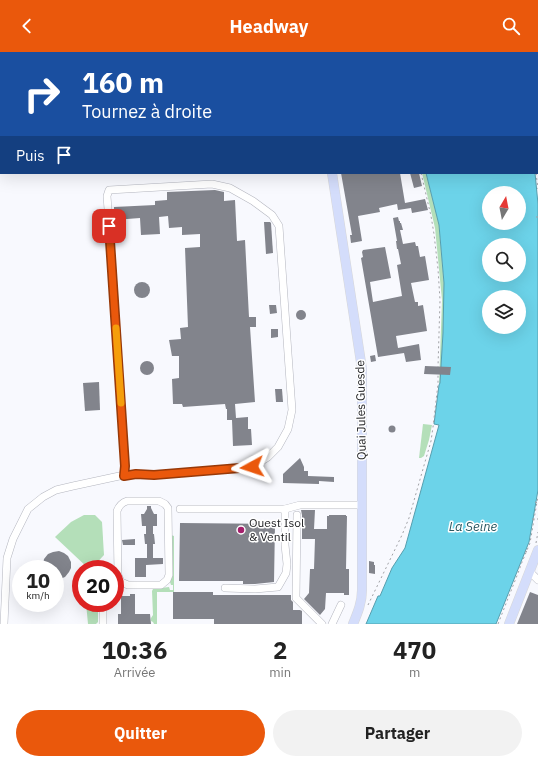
<!DOCTYPE html>
<html lang="fr">
<meta charset="utf-8">
<style>
:root{--surface:#fff;--page:#f2f2f2;--text:#222;--muted:#767676;--accent:#ea580c}
body{margin:0;font-family:"IBM Plex Sans",sans-serif;background:var(--page);color:var(--text);height:100vh;display:flex;flex-direction:column;font-size:15px;white-space:nowrap}
*{box-sizing:border-box;margin:0}
p{font-size:13px;color:var(--muted)}
.icon{flex:none;width:22px;height:22px;fill:none;stroke:currentColor;stroke-width:2;stroke-linecap:round;stroke-linejoin:round}
.map{position:relative;height:572px;overflow:hidden}
.panel{display:flex;flex-direction:column;background:var(--surface);flex:1}
.panel>*{flex:none}
.hud{position:absolute;left:0px;top:0px;width:538px;height:122px;box-shadow:0 4px 16px #0002;background:#1a4fa0;color:#fff;overflow:hidden}
.needle{width:26px;rotate:10deg}
.fabs{position:absolute;left:482px;top:134px;display:grid;gap:8px}
.fabs a{display:grid;place-items:center;width:44px;height:44px;border-radius:50%;background:var(--surface);box-shadow:0 4px 16px #0002;font-size:20px}
.speed{position:absolute;left:12px;top:508px;display:flex;gap:8px;font-size:20px;font-weight:700;text-align:center}
.speed>*{display:grid;place-content:center;width:52px;height:52px;border-radius:50%;background:var(--surface);box-shadow:0 4px 16px #0002;line-height:1}
.speed small{font-size:10px;font-weight:400}
.speed .limit{border:6px solid #d22;background:#fff;color:#111}
.pin{position:absolute;display:grid;place-items:center;width:34px;height:34px;color:#fff;margin:-17px;border-radius:8px;box-shadow:0 2px 6px #0006}
.me{position:absolute;width:44px;margin:-22px;rotate:265deg;stroke-linejoin:round;filter:drop-shadow(0 0 3px #0008)}
.turn{display:flex;align-items:center;gap:14px;height:84px;padding:0 16px;font-size:18px}
.turn .icon{width:52px;height:52px;stroke-width:2.5}
.turn b{display:block;font-size:28px;line-height:34px}
.then{display:flex;align-items:center;height:38px;padding:0 16px;background:#0003;gap:8px;font-size:15px}
.eta{display:flex;justify-content:space-evenly;align-items:center;height:68px;text-align:center}
.eta b{font-size:24px;font-weight:800;line-height:28px}
.primary-button{display:flex;gap:8px;margin-top:auto;padding:8px 16px}
.primary-button a{flex:1;height:46px;border-radius:24px;background:var(--accent);color:#fff;font-size:16px;font-weight:800;line-height:46px;text-align:center}
.primary-button a+a{background:var(--page);color:var(--text)}
header{display:flex;justify-content:space-between;align-items:center;height:52px;padding:0 16px;background:var(--accent);color:#fff;font-size:18px;font-weight:800}
.map>svg:first-child{display:block}
.green{fill:#b4dfb9}
.water{fill:#6cd3e9;stroke:#569eae;fill-rule:evenodd}
.building{fill:#82848c}
.lines{fill:none;stroke-linecap:round;stroke-linejoin:round}
.minor-casing{stroke:#b4b6bf;stroke-width:8}
.major-casing{stroke:#d7d7d8;stroke-width:10}
.path{stroke:#a1a2a6;stroke-width:1;stroke-dasharray:2 3;stroke-linecap:butt}
.minor{stroke:#fff;stroke-width:7}
.major{stroke:#d4ddfb;stroke-width:9}
.path-bridge{stroke:#a1a2a6;stroke-width:1;stroke-dasharray:2 3;stroke-linecap:butt}
.route-casing{stroke:#983908;stroke-width:10}
.route{stroke:#ea580c;stroke-width:7}
.slow{stroke:#f59e0b;stroke-width:7}
.poi-dot{fill:#a41f6c;stroke:#fff;stroke-width:1.5}
.labels{text-anchor:middle;stroke-width:3;stroke-linejoin:round;paint-order:stroke}
.street-label{font-size:12px;fill:#222326;stroke:#fff}
.poi-label{font-size:12px;fill:#222326;stroke:#fff;text-anchor:start}
.water-label{font-size:13px;font-style:italic;fill:#2b5962;stroke:#fff}
</style>
<header><svg class="icon" aria-label="back" viewBox="0 0 24 24"><path d="M15 5l-7 7 7 7"/></svg>Headway<svg class="icon" aria-label="search" viewBox="0 0 24 24"><circle cx="10" cy="10" r="6"/><path d="M15 15l6 6"/></svg></header>
<div class="map">
<svg width="538" height="572" viewBox="0 0 538 572">
<rect width="100%" height="100%" fill="#f8f9fe"/>
<!-- green -->
<g class="green">
<path d="M422 121H426L439 173 444 231 443 281 440 331 439 333 442 248 435 176Z"/>
<path d="M423 372 432 373 429 388 424 404 421 406H419Z"/>
<path d="M84 463H95L102 470 104 503 91 517H89L55 485 71 470Z"/>
<path d="M171 483 174 484V540H157V572H154L153 570 151 569V566L153 563 152 539 153 537 169 535 170 538H173V533H171L170 530 172 522Z"/>
<path d="M86 551H99H98V570L96 572H88Z"/>
</g>
<!-- water -->
<g class="water">
<path d="M386 0H521L522 1H386Z"/>
<path d="M426 121H535L538 152V438L529 490 496 572H366L378 544H380L392 516 405 496 439 373 434 372 439 333 440 331 443 281 444 231 439 173ZM489 141H519V171H489ZM489 193H519V223H489ZM489 245H519V275H489Z"/>
</g>
<!-- building -->
<g class="building">
<path d="M341 121H400L405 151 425 147 428 158 412 161 411 156 398 158 397 152 379 156 380 160 358 164 362 189 351 191 350 183H352Z"/>
<path d="M410 121H419L422 134 414 136Z"/>
<path d="M215 138 224 140V149L235 148 237 189 245 188 249 265H256V275H250L255 350 235 352 236 366 248 365V377H251L252 393 233 394 232 368H227V357H226L225 352 183 355 182 352H173L172 327 179 326V304H172L169 288 181 287 180 276 188 275 185 196 200 195V182L182 183V175L169 176 168 164 159 165 160 182 141 183 140 166 114 168V155L155 153V149L167 148V140Z"/>
<path d="M398 165 399 169H400V171H401L403 178H400L403 192 415 190 416 194H418L420 205 425 204 429 228 411 231 415 250H418V254L423 253 427 279 396 284 398 296 419 292 421 308 406 310 404 301 378 305 361 206 363 205 362 200 363 198 385 195 391 226 370 230 373 250 402 244 397 213 401 212 398 197H397L396 189H397L393 166Z"/>
<path d="M264 170H270L271 171 273 201 266 202Z"/>
<circle cx="142" cy="238" r="8"/>
<path d="M269 253H276L277 261 270 262Z"/>
<circle cx="301" cy="263" r="5"/>
<path d="M271 277H278V285L271 286Z"/>
<path d="M375 303 376 309 371 310 370 304Z"/>
<circle cx="147" cy="316" r="7"/>
<path d="M425 314 451 315 450 323 424 322Z"/>
<path d="M99 330 100 358 85 359 83 331Z"/>
<path d="M275 337H282L283 350H276Z"/>
<circle cx="392" cy="377" r="3.5"/>
<path d="M300 406 304 415V419H308V424L334 425V430L319 429V432L283 431V422Z"/>
<path d="M147 454H151V456L154 462H157V474H153V482H154L155 492H153V506H163V512L146 513V525H135V506H147V492H145L144 482H146V474H142L141 462H144L147 457Z"/>
<path d="M301 458H315L314 477H327V464H329V463H346V464H347L346 517H349V543H344V541H326L325 557 320 563 304 547 309 541 310 517H314L315 487H302V463Z"/>
<path d="M180 471 275 472 274 530 255 532H243V529H179Z"/>
<path d="M135 487V493H123L122 488Z"/>
<path d="M59 499 64 501 68 504 71 510V516L69 520 65 525 60 527H55V517H43V512L44 507 48 502 53 500Z"/>
<path d="M369 509 374 510V513H375V522L369 521Z"/>
<path d="M173 540H213V543H291V548L293 550V558H300L302 559V572H214V567H173Z"/>
<path d="M530 540 538 543V572H517Z"/>
<path d="M130 542H135V562H150L151 572H118V562H121V544H130Z"/>
</g>
<g class="lines">
<!-- minor casing -->
<g class="minor-casing">
<g id="minor">
<path d="M342 0V1"/>
<path d="M376 0V1"/>
<path d="M0 57H1"/>
<path d="M127 449H159L165 452 168 456 169 523 167 528 161 533H128L121 530 118 523 117 459C119 454 121 451 127 449Z"/>
<path d="M180 457H285L300 453H362"/>
<path d="M297 463 296 546 322 572"/>
<path d="M532 522 538 528"/>
<path d="M225 536 255 537 278 535 286 521 287 512 285 493V457"/>
<path d="M103 551V572"/>
<path d="M4 572 7 506 13 487 28 457 43 445 56 438 73 434 124 423 136 422 154 423 252 415 268 405 278 395 288 377 292 358 279 174 272 163 253 149 230 136 212 132 109 138 107 144C114 234 119 324 125 414L124 423"/>
<path d="M332 572 341 553"/>
</g>
</g>
<!-- major casing -->
<g class="major-casing">
<g id="major">
<path d="M256 0V1"/>
<path d="M294 0V1"/>
<path d="M537 0 538 6"/>
<path d="M537 14 538 17"/>
<path d="M332 121 362 317V538C362 550 358 560 353 572"/>
<path d="M509 572 538 498"/>
</g>
</g>
<!-- path -->
<g class="path">
<path d="M365 0V1"/>
<path d="M523 0V1"/>
<path d="M528 0 529 1"/>
<path d="M537 72 538 83"/>
<path d="M537 94H538"/>
<path d="M421 121 431 164 434 182 438 217 440 248 438 315"/>
<path d="M536 121 538 137"/>
<path d="M537 164V166H538"/>
<path d="M537 467H538"/>
<path d="M536 491 538 480"/>
<path d="M368 553 402 483 409 466 431 389 433 375 438 332V322"/>
<path d="M498 572 520 516V515L530 491 538 444"/>
</g>
<!-- minor -->
<use href="#minor" class="minor"/>
<!-- major -->
<use href="#major" class="major"/>
<!-- path-bridge -->
<g class="path-bridge">
<path d="M535 450 538 451"/>
<path d="M532 467H537"/>
<path d="M525 499 528 500"/>
</g>
</g>
<g class="lines">
<!-- route casing -->
<g class="route-casing">
<path id="route" d="M109 174 125 414 124 424 136 422 154 423 252 415"/>
</g>
<!-- route -->
<use href="#route" class="route"/>
<!-- slow -->
<path class="slow" d="M116 276 121 351"/>
</g>
<!-- markers -->
<circle class="poi-dot" cx="241" cy="478" r="4"/>
<g class="labels">
<!-- street labels -->
<g class="street-label">
<text transform="translate(361 358) rotate(-91)" y="4">Quai Jules Guesde</text>
</g>
<!-- poi labels -->
<g class="poi-label">
<text x="249" y="475">Ouest Isol<tspan x="249" dy="14">&amp; Ventil</tspan></text>
</g>
<!-- water labels -->
<g class="water-label">
<text x="473" y="479">La Seine</text>
</g>
</g>
</svg>
<div class="fabs">
<a><svg class="needle" viewBox="-14 -14 28 28"><path d="M0-13l5 13h-10z" fill="#e53935"/><path d="M0 13l5-13h-10z" fill="#767676"/></svg></a>
<a><svg class="icon" aria-label="search" viewBox="0 0 24 24"><circle cx="10" cy="10" r="6"/><path d="M15 15l6 6"/></svg></a>
<a><svg class="icon" aria-label="layers" viewBox="0 0 24 24"><path d="M12 4l9 5-9 5-9-5zM3 14l9 5 9-5"/></svg></a>
</div>
<div class="speed"><div>10<small>km/h</small></div><div class="limit">20</div></div>
<div class="pin" style="left:109px;top:174px;background:#d93025"><svg class="icon" aria-label="arrive" viewBox="0 0 24 24"><path d="M6 21V4h12l-3 4 3 4H6"/></svg></div>
<svg class="me" style="left:252px;top:415px" viewBox="-20 -20 40 40"><path d="M0-17L14 15 0 8-14 15z" fill="#ea580c" stroke="#fff" stroke-width="4"/></svg>
<div class="hud">
<div class="turn"><svg class="icon" aria-label="right" viewBox="0 0 24 24"><path d="M7 20v-9h11M14 6l5 5-5 5"/></svg><div><b>160 m</b>Tournez à droite</div></div>
<div class="then">Puis<svg class="icon" aria-label="arrive" viewBox="0 0 24 24"><path d="M6 21V4h12l-3 4 3 4H6"/></svg></div>
</div>
</div>
<section class="panel">
<div class="eta">
<div><b>10:36</b><p>Arrivée</p></div>
<div><b>2</b><p>min</p></div>
<div><b>470</b><p>m</p></div>
</div>
<div class="primary-button"><a>Quitter</a><a>Partager</a></div>
</section>
